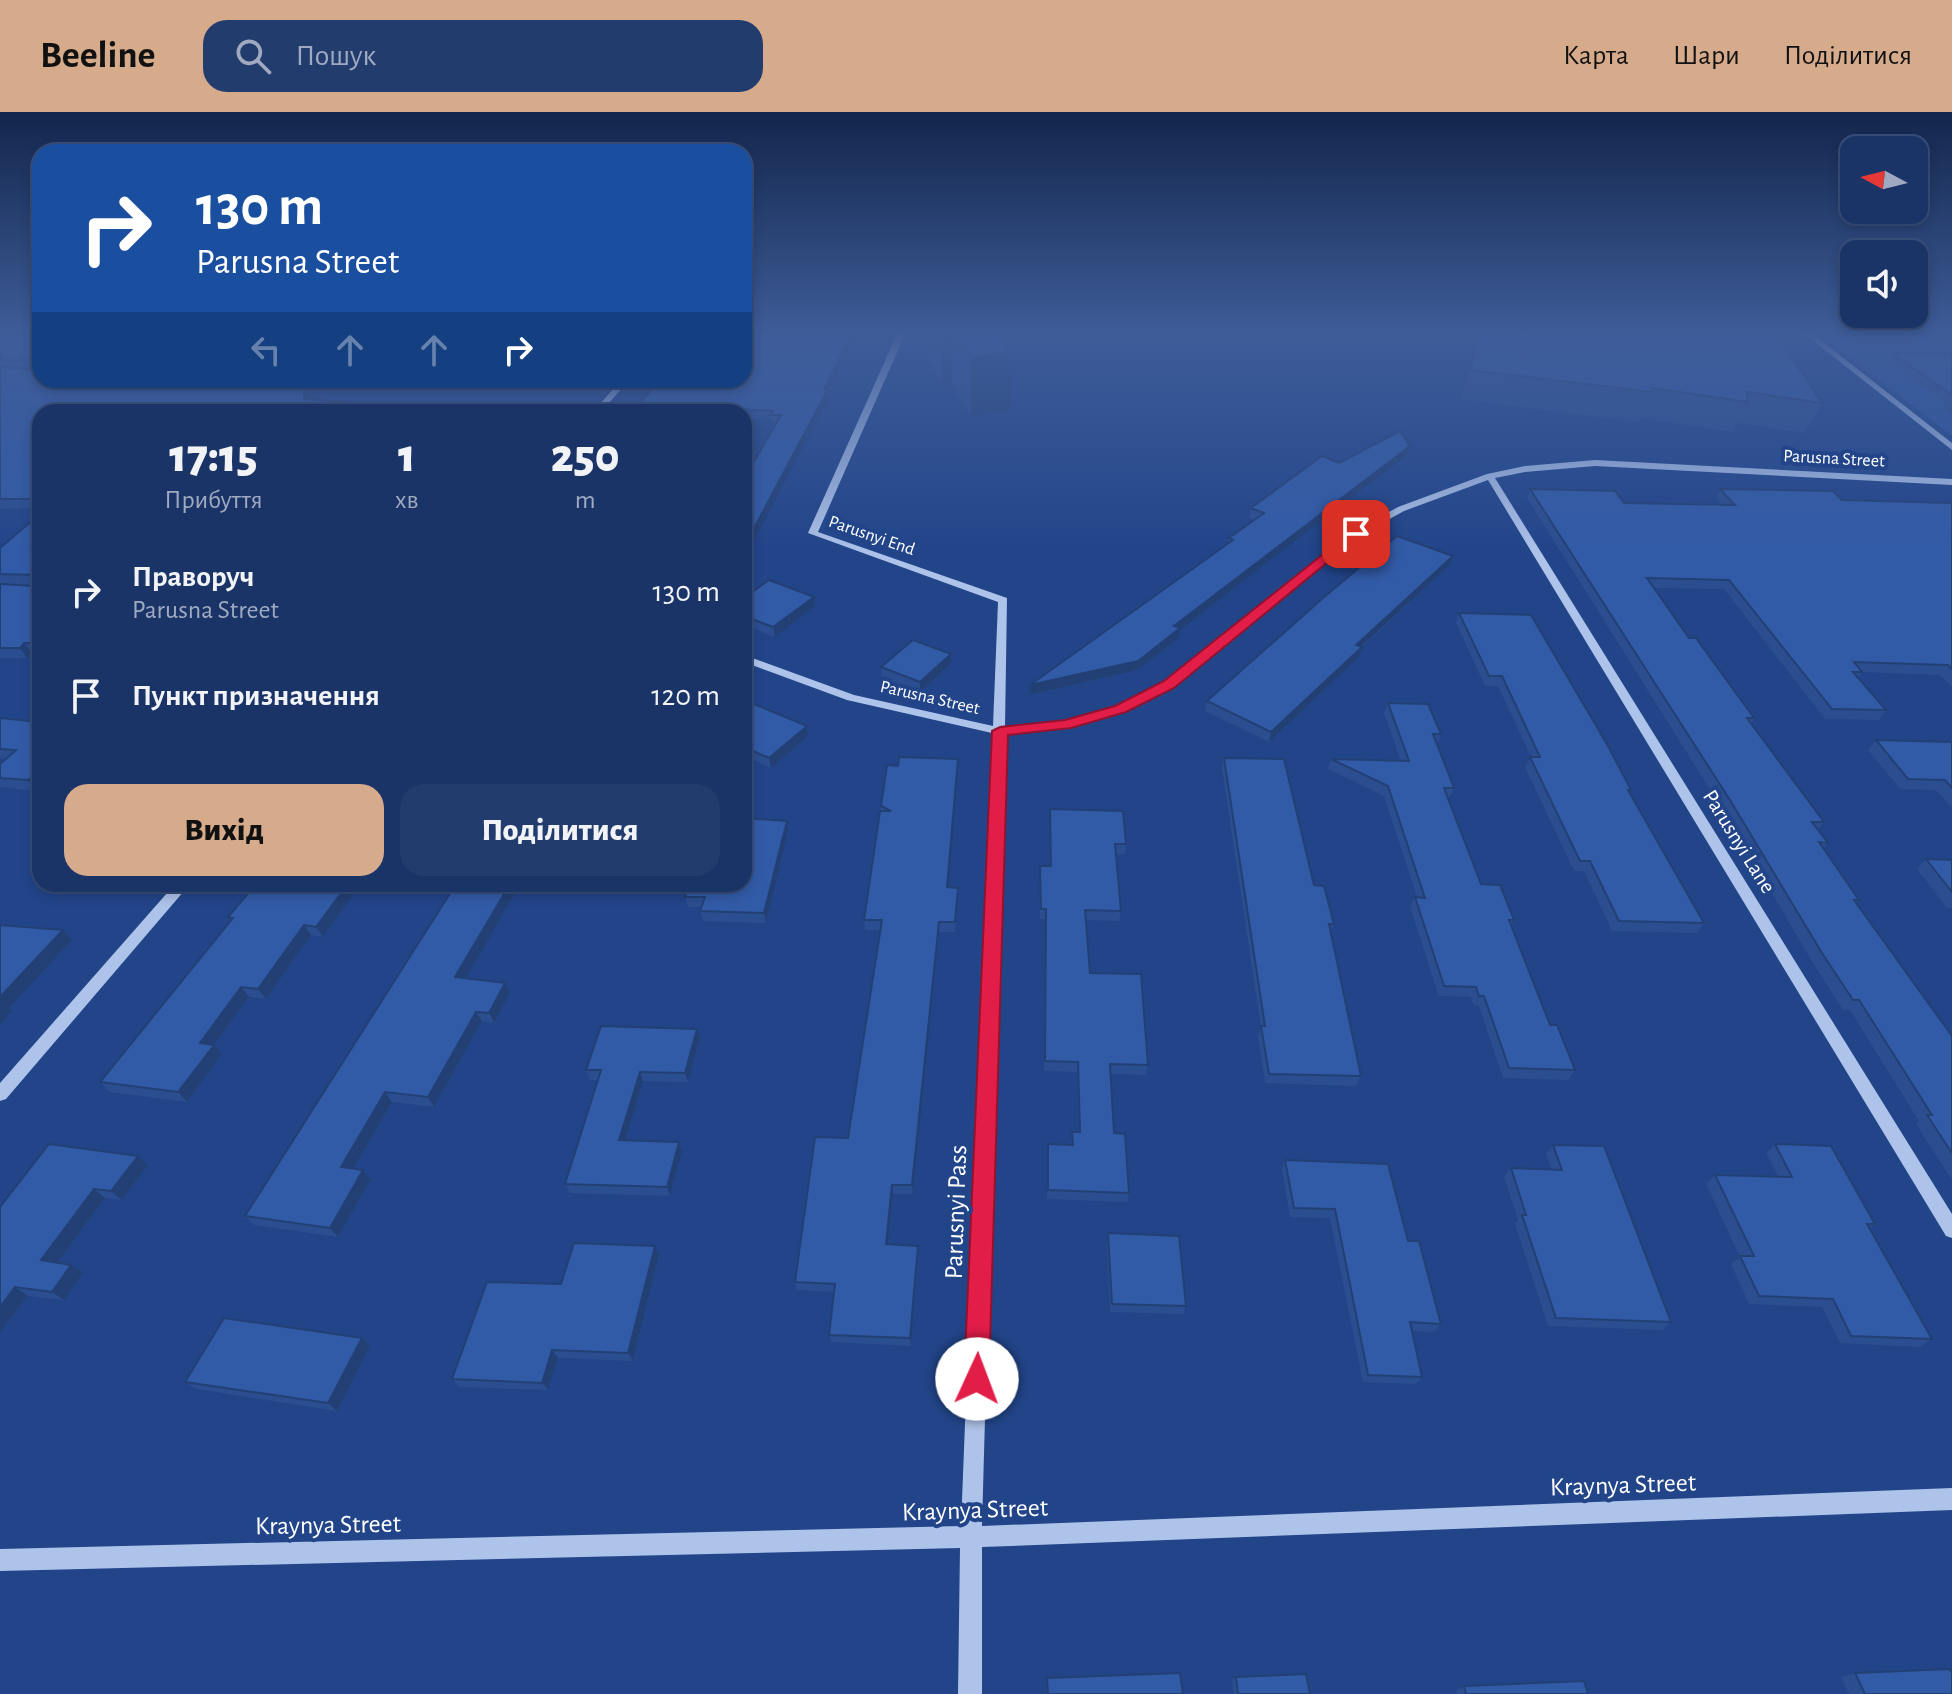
<!DOCTYPE html>
<html lang="uk">
<meta charset="utf-8">
<style>
:root{--surface:#1a3468;--page:#233c6e;--text:#f1f3f6;--muted:#9faac0;--line:#384f7c;--accent:#d6ab8b}
body{margin:0;font-family:"Alegreya Sans",sans-serif;background:var(--page);color:var(--text);height:100vh;display:flex;flex-direction:column;font-size:30px;white-space:nowrap}
*{box-sizing:border-box;margin:0}
p{font-size:26px;color:var(--muted)}
.icon{flex:none;width:44px;height:44px;fill:none;stroke:currentColor;stroke-width:2;stroke-linecap:round;stroke-linejoin:round}
.map{position:relative;flex:1;overflow:hidden}
.drawer{position:absolute;left:32px;top:292px;width:720px;height:488px;display:flex;flex-direction:column;background:var(--surface);border-radius:24px;box-shadow:0 4px 12px #0003,0 0 0 2px var(--line)}
.drawer>*{flex:none}
.banner{position:absolute;left:32px;top:32px;width:720px;height:244px;border-radius:24px;box-shadow:0 4px 12px #0003,0 0 0 2px var(--line);background:#1a4fa0;color:#fff;overflow:hidden}
.needle{width:52px;rotate:277deg}
.controls{position:absolute;left:1840px;top:24px;display:grid;gap:16px}
.controls a{display:grid;place-items:center;width:88px;height:88px;border-radius:16px;background:var(--surface);box-shadow:0 4px 12px #0003,0 0 0 2px var(--line);font-size:40px}
.pin{position:absolute;display:grid;place-items:center;width:68px;height:68px;color:#fff;margin:-34px;border-radius:16px;box-shadow:0 4px 12px #0006}
.me{position:absolute;width:88px;margin:-44px;rotate:2deg;stroke-linejoin:round;filter:drop-shadow(0 0 6px #0008)}
.turn{display:flex;align-items:center;gap:28px;height:168px;padding:0 32px;font-size:36px}
.turn .icon{width:104px;height:104px;stroke-width:2.5}
.turn b{display:block;font-size:56px;line-height:68px}
.lanes{display:flex;align-items:center;height:76px;padding:0 32px;background:#0003;justify-content:center;gap:40px;direction:ltr}
.lanes .off{opacity:.35}
.eta{display:flex;justify-content:space-evenly;align-items:center;height:136px;text-align:center}
.eta b{font-size:48px;font-weight:800;line-height:56px}
.primary-button{display:flex;gap:16px;margin-top:auto;padding:16px 32px}
.primary-button a{flex:1;height:92px;border-radius:24px;background:var(--accent);color:#111;font-size:32px;font-weight:800;line-height:92px;text-align:center}
.primary-button a+a{background:var(--page);color:var(--text)}
ul{padding:0;list-style:none}
li{display:flex;align-items:center;gap:24px;height:104px;padding:0 32px}
li div{flex:1}
li b{display:block;font-size:30px}
li em{font-style:normal}
header{display:flex;align-items:center;gap:48px;box-sizing:border-box;height:112px;padding:0 40px;background:var(--accent);color:#111}
header strong{font-size:38px}
nav{display:flex;gap:44px;margin-inline-start:auto;font-size:28px}
.search{width:560px;height:72px;background:var(--page);display:flex;align-items:center;gap:20px;box-sizing:border-box;padding:0 28px;border-radius:24px;color:var(--muted);font-size:30px}
.map>svg:first-child{display:block}
.green{fill:#2c56a2}
.lines{fill:none;stroke-linecap:round;stroke-linejoin:round}
.minor{fill:#aec3ea;fill-rule:evenodd}
.wall{fill:#2b4e90}
.shaded-wall{fill:#234075}
.building{fill:#325ba7;stroke:#234075;stroke-width:2}
.route{fill:#e11d48;stroke:#92132f;stroke-width:2}
.labels{text-anchor:middle;stroke-width:8;stroke-linejoin:round;paint-order:stroke}
.far-street-label{font-size:18px;fill:#fff;stroke:#22458a}
.street-label{font-size:22px;fill:#fff;stroke:#22458a}
.near-street-label{font-size:26px;fill:#fff;stroke:#22458a}
</style>
<header>
<strong>Beeline</strong>
<div class="search"><svg class="icon" aria-label="search" viewBox="0 0 24 24"><circle cx="10" cy="10" r="6"/><path d="M15 15l6 6"/></svg>Пошук</div>
<nav><a>Карта</a><a>Шари</a><a>Поділитися</a></nav>
</header>
<div class="map">
<svg width="1952" height="1582" viewBox="0 0 1952 1582">
<rect width="100%" height="100%" fill="#22458a"/>
<!-- green -->
<path class="green" d="M1817 220H1952V324Z"/>
<g class="lines">
<!-- minor -->
<g class="minor">
<path d="M898 220H906L818 420 1007 486 1005 615 1065 609 1116 594 1165 571 1353 420 1398 395 1487 362 1525 354 1595 348 1952 367V373L1595 354 1525 360 1495 366 1952 1102V1126L1946 1124 1488 368 1404 399 1359 424 1173 575 1124 600 1070 616 1004 622 982 1414 1952 1376V1398L982 1435V1582H958L960 1436 0 1459V1437L961 1414 992 621 847 588 744 550V543L854 583 993 614 998 490 808 421Z"/>
<path d="M1802 220H1810L1952 331V338Z"/>
<path d="M621 268H629L601 300H593Z"/>
<path d="M175 772H190L6 987 0 989V971Z"/>
</g>
</g>
<!-- wall -->
<g class="wall">
<path d="M0 220 309 268 308 287 417 294 419 300H40V396L0 397Z"/>
<path d="M744 220H858L827 280 828 287 776 311H773L772 308 744 306V300H633Z"/>
<path d="M925 220H996L1011 241 1010 300 971 304 952 273 943 274 926 243Z"/>
<path d="M1450 220H1775L1822 291 1805 321 1737 311 1733 320 1640 306 1638 310 1460 287 1478 224Z"/>
<path d="M1920 220H1952V240Z"/>
<path d="M1892 241 1952 242V304L1942 297 1946 291 1887 249Z"/>
<path d="M1410 334 1407 343 1180 518 1179 526 1137 558 1029 583 1030 573 1228 431 1229 426 1255 408 1249 406 1251 396 1339 351Z"/>
<path d="M1530 377 1624 391 1721 392 1716 386 1720 377 1842 388 1952 391V575L1940 563 1862 560 1858 566 1886 598 1879 608 1825 607 1724 477 1654 476 1689 526 1754 606 1751 612 1824 710 1818 717 1828 731 1823 737 1859 788 1856 792 1952 924V1068L1916 1012 1919 1009 1850 898H1843L1813 851 1723 698 1527 386Z"/>
<path d="M40 402V541H32L27 546H0V436Z"/>
<path d="M1450 453 1362 535 1359 545 1269 630 1205 599 1207 589Z"/>
<path d="M744 486 815 494 775 525 744 513Z"/>
<path d="M1459 501 1631 678 1629 680 1704 811 1697 821 1612 819 1584 759H1574L1525 655 1531 645 1498 574H1485L1456 511Z"/>
<path d="M951 552 920 580 881 565V555Z"/>
<path d="M744 588 807 614 808 624 771 656 744 644Z"/>
<path d="M1388 591 1441 622 1437 632 1454 676 1449 686H1448L1481 772 1514 808 1511 813 1550 913 1575 958 1568 968 1503 966 1479 894 1473 893 1471 885 1439 884 1410 795 1415 785H1417L1384 684 1328 657 1331 647 1401 649 1384 601Z"/>
<path d="M0 606 38 610 36 679 0 675V652L6 647 0 646Z"/>
<path d="M1876 628 1952 630V696L1936 678 1900 677 1868 638Z"/>
<path d="M1224 646 1314 773 1334 812 1330 821 1361 964 1356 974 1265 971 1258 924 1261 915 1222 656Z"/>
<path d="M958 657 948 775 958 786 955 820H939L913 1082H893L888 1133 918 1134V1142L911 1234 831 1230 829 1223 834 1180 797 1178 795 1170 848 1026 880 818H865L864 808 881 694Z"/>
<path d="M1050 697 1126 732 1125 742H1116L1121 799 1119 809 1085 808 1090 861 1148 953 1146 963 1110 962 1114 1021 1129 1081 1127 1090 1047 1087 1048 1032 1071 1033 1072 1020H1079L1077 960 1044 959 1045 807H1040V754H1050Z"/>
<path d="M788 719 766 811 703 809 700 799 702 795H688L685 785Z"/>
<path d="M1926 747 1952 748V796H1947L1917 757Z"/>
<path d="M256 772H361L323 825 311 823 266 887 249 885 214 933 222 942 187 990 110 980 100 970 231 809 228 805Z"/>
<path d="M456 772H530L525 781 516 780 466 866 505 871 510 881 494 911 482 909 434 995 392 990 353 1057 363 1058 371 1067 338 1125 254 1113 245 1104Z"/>
<path d="M697 917 700 926 688 970 643 969 626 1028 682 1039 670 1084 570 1081 565 1072 598 968H590L586 958Z"/>
<path d="M1775 1032 1875 1112 1870 1116 1932 1227 1920 1235 1840 1231 1822 1195 1749 1192 1731 1152 1740 1145 1706 1072 1715 1063 1778 1064 1766 1041Z"/>
<path d="M1553 1033 1671 1210 1662 1218 1548 1214 1515 1112 1518 1108 1504 1065 1511 1056 1552 1058 1546 1042Z"/>
<path d="M1285 1048 1408 1129 1441 1212 1434 1220 1412 1219 1422 1265 1416 1272 1363 1270 1330 1106 1290 1105 1282 1057Z"/>
<path d="M148 1053 122 1088 105 1086 58 1151 71 1153 83 1161 64 1188 28 1184 0 1220V1095Z"/>
<path d="M1108 1121 1186 1194 1183 1202 1110 1200 1107 1130Z"/>
<path d="M659 1143 633 1249 558 1246 548 1278 459 1275 452 1267 561 1172Z"/>
<path d="M362 1226 370 1234 337 1299 196 1277 185 1270Z"/>
<path d="M1855 1561 1952 1582H1849L1841 1565Z"/>
<path d="M1236 1565 1310 1582H1234L1232 1569Z"/>
<path d="M1464 1574 1588 1582H1457L1456 1578Z"/>
</g>
<!-- shaded-wall -->
<g class="shaded-wall">
<path d="M853 220H858L827 280 828 287 744 448V435Z"/>
<path d="M942 220H951L952 273 943 274Z"/>
<path d="M1011 241 1010 300 971 304V245Z"/>
<path d="M305 268H309L308 296 304 287Z"/>
<path d="M1410 334 1407 343 1180 518 1179 526 1137 558 1029 583 1030 573 1174 514Z"/>
<path d="M1453 444 1450 453 1353 542 1356 533Z"/>
<path d="M814 485 815 494 775 525 773 515Z"/>
<path d="M24 531 32 541 27 546 20 536Z"/>
<path d="M1362 535 1359 545 1269 630 1271 620Z"/>
<path d="M951 542V552L920 580V570Z"/>
<path d="M807 614 808 624 771 656 769 646Z"/>
<path d="M958 647V657L948 785 947 775Z"/>
<path d="M40 658V676L36 679 28 668Z"/>
<path d="M787 709 788 719 766 811 764 801Z"/>
<path d="M348 772H361L323 825 316 815Z"/>
<path d="M510 772H512L516 780 461 875 455 865Z"/>
<path d="M521 772H530L525 781Z"/>
<path d="M939 810V820L913 1082 912 1073Z"/>
<path d="M304 813 311 823 266 887 258 877Z"/>
<path d="M63 818 72 828 9 896 12 899 0 913V885Z"/>
<path d="M505 871 510 881 494 911 489 901Z"/>
<path d="M241 875 249 885 214 933 222 942 187 990 178 980 200 931Z"/>
<path d="M476 900 482 909 434 995 428 985Z"/>
<path d="M697 917 700 926 688 970 685 961Z"/>
<path d="M640 960 643 969 623 1037 619 1028Z"/>
<path d="M385 980 392 990 349 1064 341 1055Z"/>
<path d="M679 1030 682 1039 670 1084 667 1075Z"/>
<path d="M138 1044 148 1053 122 1088 111 1079Z"/>
<path d="M363 1058 371 1067 338 1125 330 1116Z"/>
<path d="M892 1073 893 1082 887 1141 886 1132Z"/>
<path d="M94 1077 105 1086 53 1157 41 1148Z"/>
<path d="M655 1134 659 1143 633 1249 628 1241Z"/>
<path d="M918 1134V1142L911 1234 910 1226Z"/>
<path d="M71 1153 83 1161 64 1188 52 1180Z"/>
<path d="M15 1175 28 1184 0 1220V1195Z"/>
<path d="M362 1226 370 1234 337 1299 328 1291Z"/>
<path d="M552 1238 558 1246 548 1278 542 1271Z"/>
</g>
<!-- building -->
<g class="building">
<path d="M0 220H40V268H305L304 287 417 294 411 300H40V387H0V255L35 257 37 248H0Z"/>
<path d="M744 220H853L824 277 827 279 744 435V367L781 303H771L773 299 703 295 699 300H633L659 268H744Z"/>
<path d="M955 220H996L1011 241 971 245Z"/>
<path d="M1480 220H1775L1822 291 1747 280 1748 290 1652 276V280L1470 258Z"/>
<path d="M1938 220H1952V228Z"/>
<path d="M1892 241 1952 242V283Z"/>
<path d="M1400 319 1410 334 1174 514 1180 516 1138 549 1030 573 1233 428 1229 426 1264 401 1251 396 1322 344 1339 351Z"/>
<path d="M1530 377 1615 379 1624 391 1735 393 1720 377 1833 379 1842 388 1952 391V557L1948 553 1854 550 1862 560H1853L1886 598 1832 597 1729 468 1647 466 1689 526H1696L1754 606H1747L1824 710H1812L1828 731 1819 730 1859 788H1854L1952 924V1041L1927 1003H1932L1859 888H1853L1822 841 1730 688Z"/>
<path d="M40 402V531H24L20 536H0V472L33 474 35 463 0 462V436Z"/>
<path d="M1397 424 1453 444 1356 533 1362 535 1271 620 1207 589 1323 486Z"/>
<path d="M769 468 814 485 773 515 744 504V486Z"/>
<path d="M1459 501 1531 503 1608 634 1631 678H1628L1704 811 1619 809 1590 749H1580L1530 645H1540L1502 564H1489Z"/>
<path d="M913 528 951 542 920 570 881 555Z"/>
<path d="M744 588 807 614 769 646 744 635Z"/>
<path d="M1388 591 1428 592 1441 622H1433L1454 676H1444L1481 772 1500 773 1514 808H1509L1550 913H1557L1575 958 1509 956 1484 884H1479L1476 875 1444 874 1415 785 1425 786 1388 674 1331 647 1409 649Z"/>
<path d="M0 606 38 610 40 608V658L28 668 0 666V652L16 638 0 637Z"/>
<path d="M1876 628 1952 630V676L1945 668 1908 667Z"/>
<path d="M899 645 958 647 947 775 958 776 955 810H939L912 1073H892L886 1132 918 1134 910 1226 829 1223 835 1172 795 1170 815 1025 848 1026 882 808H864L880 699H891L881 694 887 653 898 654Z"/>
<path d="M1224 646 1284 647 1314 773 1324 774 1334 812H1329L1361 964 1269 962 1261 914H1265Z"/>
<path d="M1050 697 1123 699 1126 732H1115L1121 799 1085 798 1090 861 1141 862 1148 953 1110 952 1114 1021 1125 1022 1129 1081 1048 1078V1032L1073 1033 1072 1020H1080L1078 950 1045 949 1046 797H1041L1040 754H1051Z"/>
<path d="M744 706 787 709 764 801 700 799 705 785H685L689 772H744Z"/>
<path d="M1926 747 1952 748V780Z"/>
<path d="M256 772H348L316 815 304 813 258 877 241 875 200 931 214 933 178 980 100 970 233 806 228 805Z"/>
<path d="M456 772H510L455 865 505 871 489 901 476 900 428 985 385 980 341 1055 363 1058 330 1116 245 1104Z"/>
<path d="M0 813 63 818 0 885Z"/>
<path d="M601 914 697 917 685 961 640 960 619 1028 679 1030 667 1075 565 1072 601 958H586Z"/>
<path d="M49 1032 138 1044 111 1079 94 1077 41 1148 71 1153 52 1180 15 1175 0 1195V1095Z"/>
<path d="M1775 1032 1831 1034 1875 1112H1867L1932 1227 1851 1224 1833 1187 1759 1184 1740 1144H1754L1715 1063 1792 1065Z"/>
<path d="M1553 1033 1604 1034 1671 1210 1556 1206 1522 1103H1526L1511 1056 1562 1058Z"/>
<path d="M1285 1048 1388 1052 1408 1129H1419L1441 1212 1410 1210 1422 1265 1368 1263 1335 1097 1294 1096Z"/>
<path d="M1108 1121 1179 1124 1186 1194 1112 1192Z"/>
<path d="M574 1131 655 1134 628 1241 552 1238 542 1271 452 1267 487 1170 561 1172Z"/>
<path d="M224 1206 362 1226 328 1291 185 1270Z"/>
<path d="M1950 1557 1952 1561V1582H1865L1855 1561Z"/>
<path d="M1180 1561 1183 1582H1048L1047 1566Z"/>
<path d="M1306 1562 1310 1582H1238L1236 1565Z"/>
<path d="M1584 1569 1588 1582H1466L1464 1574Z"/>
</g>
<!-- sky -->
<linearGradient id="sky" x2="0" y2="1"><stop stop-color="#13264c"/><stop offset="0.5" stop-color="#3e5c98"/><stop offset="1" stop-color="#3e5c98" stop-opacity="0"/></linearGradient>
<rect width="1952" height="441" fill="url(#sky)"/>
<!-- route -->
<path class="route" d="M1352 419 1362 422 1174 576 1126 600 1071 616 1008 623 989 1267 986 1276 977 1280 968 1276 964 1267 992 619 1000 615 1065 608 1115 594 1164 569Z"/>
<g class="labels">
<!-- far-street labels -->
<g class="far-street-label">
<text transform="translate(1834 346) rotate(3)" y="6">Parusna Street</text>
<text transform="translate(872 423) rotate(19)" y="6">Parusnyi End</text>
<text transform="translate(930 585) rotate(13)" y="6">Parusna Street</text>
</g>
<!-- street labels -->
<g class="street-label">
<text transform="translate(1740 729) rotate(58)" y="8">Parusnyi Lane</text>
</g>
<!-- near-street labels -->
<g class="near-street-label">
<text transform="translate(955 1100) rotate(-88)" y="9">Parusnyi Pass</text>
<text transform="translate(1623 1372) rotate(-2)" y="9">Kraynya Street</text>
<text transform="translate(975 1397) rotate(-2)" y="9">Kraynya Street</text>
<text transform="translate(328 1412) rotate(-1)" y="9">Kraynya Street</text>
</g>
</g>
</svg>
<div class="controls">
<a><svg class="needle" viewBox="-14 -14 28 28"><path d="M0-13l5 13h-10z" fill="#e53935"/><path d="M0 13l5-13h-10z" fill="#9faac0"/></svg></a>
<a><svg class="icon" aria-label="sound" viewBox="0 0 24 24"><path d="M4 9h4l5-4v14l-5-4H4zM17 9q2 3 0 6"/></svg></a>
</div>
<div class="pin" style="left:1356px;top:422px;background:#d93025"><svg class="icon" aria-label="arrive" viewBox="0 0 24 24"><path d="M6 21V4h12l-3 4 3 4H6"/></svg></div>
<svg class="me" style="left:977px;top:1267px" viewBox="-20 -20 40 40"><circle r="19" fill="#fff"/><path d="M0-13L10 11 0 6-10 11z" fill="#e11d48"/></svg>
<div class="banner">
<div class="turn"><svg class="icon" aria-label="right" viewBox="0 0 24 24"><path d="M7 20v-9h11M14 6l5 5-5 5"/></svg><div><b>130 m</b>Parusna Street</div></div>
<div class="lanes"><svg class="icon off" aria-label="left" viewBox="0 0 24 24"><path d="M17 20v-9H6M10 6l-5 5 5 5"/></svg><svg class="icon off" aria-label="ahead" viewBox="0 0 24 24"><path d="M12 20V5M6 11l6-6 6 6"/></svg><svg class="icon off" aria-label="ahead" viewBox="0 0 24 24"><path d="M12 20V5M6 11l6-6 6 6"/></svg><svg class="icon" aria-label="right" viewBox="0 0 24 24"><path d="M7 20v-9h11M14 6l5 5-5 5"/></svg></div>
</div>
<section class="drawer">
<div class="eta">
<div><b>17:15</b><p>Прибуття</p></div>
<div><b>1</b><p>хв</p></div>
<div><b>250</b><p>m</p></div>
</div>
<ul>
<li><svg class="icon" aria-label="right" viewBox="0 0 24 24"><path d="M7 20v-9h11M14 6l5 5-5 5"/></svg><div><b>Праворуч</b><p>Parusna Street</p></div><em>130 m</em></li>
<li><svg class="icon" aria-label="arrive" viewBox="0 0 24 24"><path d="M6 21V4h12l-3 4 3 4H6"/></svg><div><b>Пункт призначення</b></div><em>120 m</em></li>
</ul>
<div class="primary-button"><a>Вихід</a><a>Поділитися</a></div>
</section>
</div>
